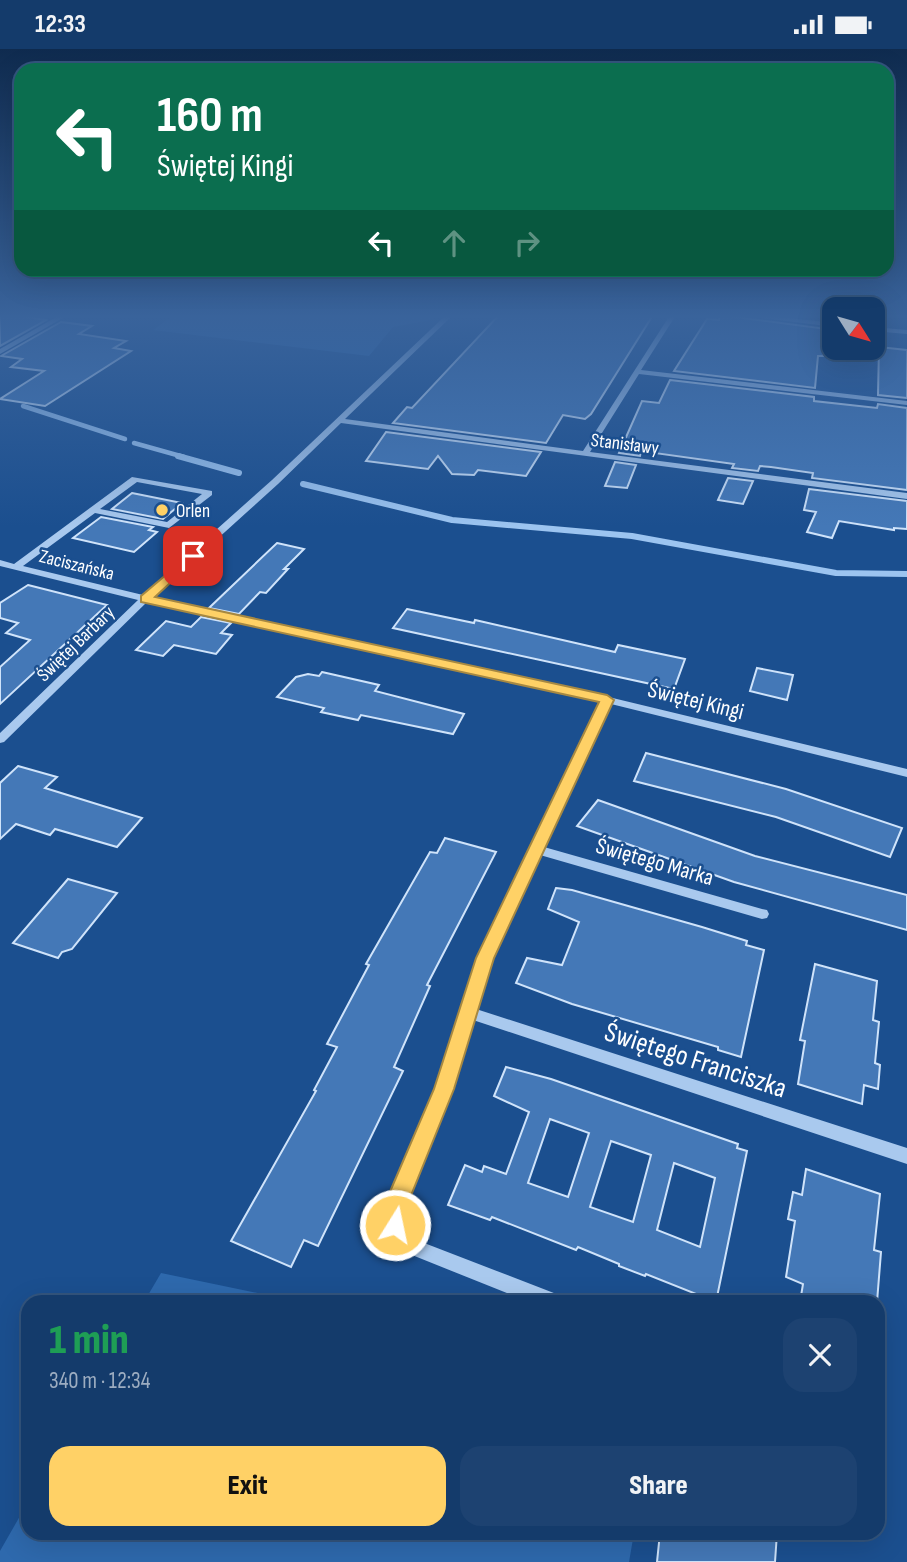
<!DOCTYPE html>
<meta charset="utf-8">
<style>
:root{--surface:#143b6b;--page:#1d4271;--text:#f1f3f6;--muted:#9dadc1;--line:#33557e;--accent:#ffd166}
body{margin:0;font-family:"Sofia Sans Condensed",sans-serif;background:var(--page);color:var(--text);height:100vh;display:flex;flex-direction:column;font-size:26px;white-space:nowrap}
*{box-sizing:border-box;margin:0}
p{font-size:23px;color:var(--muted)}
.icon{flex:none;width:38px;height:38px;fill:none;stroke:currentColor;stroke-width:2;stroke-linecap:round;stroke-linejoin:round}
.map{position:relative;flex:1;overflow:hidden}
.details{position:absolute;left:21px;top:1246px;width:864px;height:245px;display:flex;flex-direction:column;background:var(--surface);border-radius:21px;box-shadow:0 7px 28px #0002,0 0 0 2px var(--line)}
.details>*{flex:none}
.banner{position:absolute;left:14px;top:14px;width:880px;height:214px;border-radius:21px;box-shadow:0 7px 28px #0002,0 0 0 2px var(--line);background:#0b6e4f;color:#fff;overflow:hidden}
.needle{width:46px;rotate:127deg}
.fabs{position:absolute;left:822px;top:248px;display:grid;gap:14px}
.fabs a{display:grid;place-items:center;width:63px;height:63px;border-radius:14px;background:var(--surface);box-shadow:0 7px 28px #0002,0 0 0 2px var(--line);font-size:35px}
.pin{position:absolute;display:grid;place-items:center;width:60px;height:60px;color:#fff;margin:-30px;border-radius:14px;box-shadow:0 4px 10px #0006}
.me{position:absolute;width:77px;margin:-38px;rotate:10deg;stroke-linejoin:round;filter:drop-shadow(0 0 5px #0008)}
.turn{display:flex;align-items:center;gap:24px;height:147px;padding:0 28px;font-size:32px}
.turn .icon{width:91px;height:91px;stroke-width:2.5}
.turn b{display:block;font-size:49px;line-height:60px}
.lanes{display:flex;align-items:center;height:66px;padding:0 28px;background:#0003;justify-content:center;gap:35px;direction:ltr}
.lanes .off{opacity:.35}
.round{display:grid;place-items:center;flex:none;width:74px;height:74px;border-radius:21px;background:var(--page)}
.overview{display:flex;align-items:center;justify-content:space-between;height:119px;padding:0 28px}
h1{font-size:42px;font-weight:800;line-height:52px;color:#1e9e55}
.cta{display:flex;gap:14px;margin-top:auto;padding:14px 28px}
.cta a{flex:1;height:80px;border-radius:21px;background:var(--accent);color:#111;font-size:28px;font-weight:800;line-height:80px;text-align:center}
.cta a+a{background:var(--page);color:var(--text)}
.status{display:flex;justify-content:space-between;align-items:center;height:49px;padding:0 35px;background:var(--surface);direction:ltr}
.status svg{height:19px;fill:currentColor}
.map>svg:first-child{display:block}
.green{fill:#2e69ad}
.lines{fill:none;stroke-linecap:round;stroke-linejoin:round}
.stream-far1{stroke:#9cc4f0;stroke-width:4.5}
.stream{stroke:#9cc4f0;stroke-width:6}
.building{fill:#4478b7;stroke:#cfe3fa;stroke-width:2;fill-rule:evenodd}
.minor{fill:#a9c9ee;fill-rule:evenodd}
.route{fill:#ffd166;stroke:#a68842;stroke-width:2}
.poi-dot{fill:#ffd166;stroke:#1b4f8f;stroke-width:2.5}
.labels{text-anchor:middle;stroke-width:5;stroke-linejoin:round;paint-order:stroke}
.far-street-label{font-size:19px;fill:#fff;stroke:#1b4f8f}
.far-poi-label{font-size:19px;fill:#fff;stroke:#1b4f8f;text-anchor:start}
.street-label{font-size:23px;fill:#fff;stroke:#1b4f8f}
.near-street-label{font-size:28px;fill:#fff;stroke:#1b4f8f}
</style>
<div class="status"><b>12:33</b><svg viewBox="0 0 49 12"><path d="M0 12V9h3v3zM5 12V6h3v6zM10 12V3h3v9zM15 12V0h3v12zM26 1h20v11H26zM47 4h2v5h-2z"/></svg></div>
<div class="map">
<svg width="907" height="1513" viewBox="0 0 907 1513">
<rect width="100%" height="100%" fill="#1b4f8f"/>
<!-- green -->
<g class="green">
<path d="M174 266H436L431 271 393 278 369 307 153 281Z"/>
<path d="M161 1224 301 1253H144Z"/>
<path d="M28 1453V1484H634L629 1513H0V1502Z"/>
</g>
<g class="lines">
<!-- stream-far1 -->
<g class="stream-far1">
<path d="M23 357 125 390"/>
<path d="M134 394 184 408"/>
</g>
<!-- stream -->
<g class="stream">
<path d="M178 407 239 424"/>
<path d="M303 435 452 471 632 487 836 524 907 525"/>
</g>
</g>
<!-- building -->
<g class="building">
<path d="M0 266H15L46 271 0 297Z"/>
<path d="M499 266H653L591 365 585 370 563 366 546 394 393 374 407 358 412 359Z"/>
<path d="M720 266 827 280 823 307H818L815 339 674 322 707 270 719 271Z"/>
<path d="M61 273 92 277 79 285 126 292 114 299 131 302 45 357 0 350 44 322 11 318 22 310 1 307Z"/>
<path d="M879 298 907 301V349L878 346Z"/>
<path d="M670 331 814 348V352L877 359 878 355 907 359V441L812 429 813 424 771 418 760 417 758 422 732 419 734 415 641 402 640 407 619 404 642 352 659 354Z"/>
<path d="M386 383 541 403 526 427 478 421 474 426 452 425 438 407 428 420 366 412Z"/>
<path d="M615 413 636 416 627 439 605 437Z"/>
<path d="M728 429 753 432 743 455 718 451Z"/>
<path d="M809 440 907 452V480L894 479V481L839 472 832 489 807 483 816 463 804 461Z"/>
<path d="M132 444 182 454 163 470 112 460Z"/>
<path d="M101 468 153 478 149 481 157 483 134 503 73 489Z"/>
<path d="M277 494 304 500 284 520H288L266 544 260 543 239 565 209 559Z"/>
<path d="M28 536 107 556 0 655V618L30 591 6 584 18 574 0 569V554Z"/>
<path d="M407 560 474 574 475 571 615 603 618 596 685 610 674 640 393 579Z"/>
<path d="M201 568 231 574 221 584 232 586 216 605 174 596 163 607 136 601 166 572 191 578Z"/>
<path d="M757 619 793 626 787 651 750 642Z"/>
<path d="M322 623 379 636 375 642 464 665 453 685 361 666 358 671 321 663 324 659 277 648 296 628 308 625 319 627Z"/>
<path d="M646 704 786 740 902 779 890 808 776 768 634 732Z"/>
<path d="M18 717 57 728 45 739 142 769 117 798 55 780 50 786 16 775 0 790V734Z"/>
<path d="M598 751 755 807 907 846V881L734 833 577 777Z"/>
<path d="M445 789 496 803 427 936 430 937 394 1018 403 1022 318 1197 304 1191 291 1218 231 1192 316 1042 314 1041 337 998 327 995 369 916 366 915 430 803 437 804Z"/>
<path d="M68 830 117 844 72 900 62 903 58 909 13 894Z"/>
<path d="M556 839 572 841 702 878 747 892 746 896 764 901 741 1008 718 1001V998L572 955 516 934 527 909 562 916 579 873 548 860Z"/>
<path d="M815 915 877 932 873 971 879 973 875 1014 880 1016 878 1040 864 1036 862 1055 798 1035 805 992 800 991Z"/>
<path d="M506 1018 551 1030 738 1095 737 1099 747 1102 716 1253 646 1225 645 1227 619 1217V1215L578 1198 576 1201 492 1168 490 1171 448 1156 465 1116 482 1123 484 1117 506 1125 529 1063 494 1047ZM550 1070 589 1084 568 1148 528 1134ZM611 1092 651 1106 633 1173 590 1158ZM674 1114 715 1129 700 1198 657 1181Z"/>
<path d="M806 1120 880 1145 874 1201 881 1203 877 1253H800L803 1235 786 1228 795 1172 788 1170 793 1143 802 1146Z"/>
<path d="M660 1484H777L775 1513H657Z"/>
</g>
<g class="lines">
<!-- minor -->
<g class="minor">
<path d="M60 266H68L0 305V300Z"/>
<path d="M446 266H453L345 370 583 402 670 266H676L641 321 907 352V356L639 325 590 403 907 444V450L341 374 278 435 152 549 592 644 907 720V728L611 655 544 798 762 860 767 861 769 865 767 869 762 870 540 806 492 909 476 960 907 1099V1115L473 971 452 1039 403 1159 404 1173 419 1192 559 1246 561 1253H529L407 1204 389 1182 386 1176 385 1159 436 1039 478 909 601 653 147 553 4 693 0 694V684L138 551 0 517V511L14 515 132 428 212 442V446L169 479 95 464 23 517 143 546 272 431ZM137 433 202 445 167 473 100 460Z"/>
<path d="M737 266H760L835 274V278Z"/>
<path d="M873 278 907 281V285L873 282Z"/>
</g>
</g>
<!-- sky -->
<linearGradient id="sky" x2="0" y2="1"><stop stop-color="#0f2b4f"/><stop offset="0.56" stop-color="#39639b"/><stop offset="1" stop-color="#39639b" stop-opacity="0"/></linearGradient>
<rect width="907" height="478" fill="url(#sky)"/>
<!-- route -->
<path class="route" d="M193 503 199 507 197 509 155 548 607 646 614 651 494 909 454 1040 406 1159 407 1176 403 1184 395 1188 387 1184 383 1159 434 1040 476 909 599 653 141 553V547Z"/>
<!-- markers -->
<circle class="poi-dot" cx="162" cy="461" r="7"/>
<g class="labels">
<!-- far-street labels -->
<g class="far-street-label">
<text transform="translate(625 394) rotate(7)" y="7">Stanisławy</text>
<text transform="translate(77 515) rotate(14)" y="7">Zaciszańska</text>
<text transform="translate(75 594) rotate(-44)" y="7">Świętej Barbary</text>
</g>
<!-- far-poi labels -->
<g class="far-poi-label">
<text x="176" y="468">Orlen</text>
</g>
<!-- street labels -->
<g class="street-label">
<text transform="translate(696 651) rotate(14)" y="8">Świętej Kingi</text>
<text transform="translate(655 812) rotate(16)" y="8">Świętego Marka</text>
</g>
<!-- near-street labels -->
<g class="near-street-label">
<text transform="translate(696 1010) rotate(18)" y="10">Świętego Franciszka</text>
</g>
</g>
</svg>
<div class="fabs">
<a><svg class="needle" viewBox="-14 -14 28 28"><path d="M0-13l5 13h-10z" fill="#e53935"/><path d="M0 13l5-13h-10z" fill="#9dadc1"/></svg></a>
</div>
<div class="pin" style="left:193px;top:507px;background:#d93025"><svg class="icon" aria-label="arrive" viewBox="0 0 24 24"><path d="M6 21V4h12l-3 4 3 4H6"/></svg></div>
<svg class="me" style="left:395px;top:1176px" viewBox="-20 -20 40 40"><circle r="17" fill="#ffd166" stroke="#fff" stroke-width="3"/><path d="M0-11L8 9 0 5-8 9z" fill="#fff"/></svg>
<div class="banner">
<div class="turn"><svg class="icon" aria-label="left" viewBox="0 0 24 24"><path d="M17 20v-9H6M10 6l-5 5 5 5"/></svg><div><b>160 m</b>Świętej Kingi</div></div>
<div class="lanes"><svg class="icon" aria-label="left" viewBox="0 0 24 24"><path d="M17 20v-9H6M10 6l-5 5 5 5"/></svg><svg class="icon off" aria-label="ahead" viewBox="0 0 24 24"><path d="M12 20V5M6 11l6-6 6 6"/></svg><svg class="icon off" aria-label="right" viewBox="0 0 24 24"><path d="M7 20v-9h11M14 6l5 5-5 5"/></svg></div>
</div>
<section class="details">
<div class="overview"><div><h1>1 min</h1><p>340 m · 12:34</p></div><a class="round"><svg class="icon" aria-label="close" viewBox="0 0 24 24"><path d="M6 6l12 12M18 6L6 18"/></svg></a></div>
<div class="cta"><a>Exit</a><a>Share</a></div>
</section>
</div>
